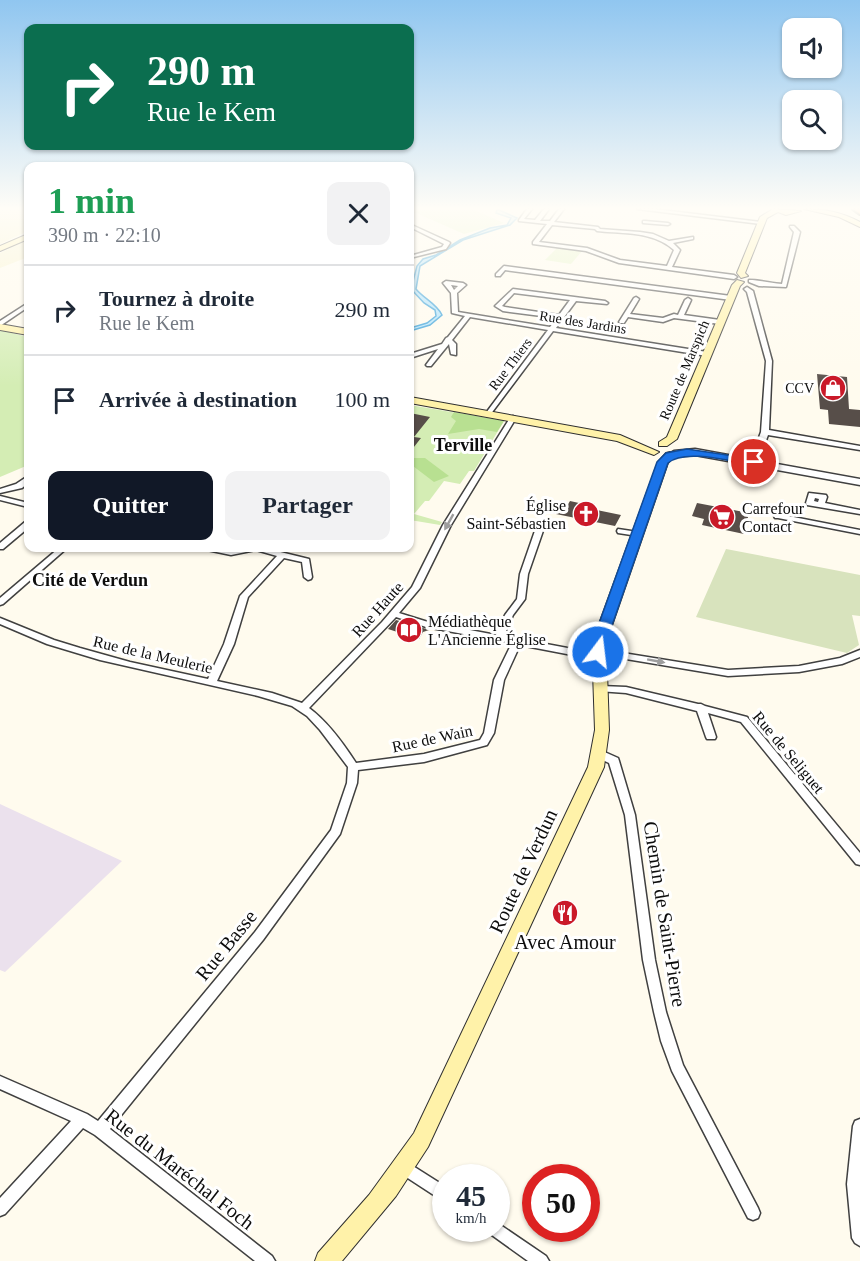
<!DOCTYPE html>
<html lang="fr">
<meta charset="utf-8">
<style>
:root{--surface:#fff;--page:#f2f2f3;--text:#1f2937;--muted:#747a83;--line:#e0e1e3;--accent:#111827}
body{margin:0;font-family:Georgia,serif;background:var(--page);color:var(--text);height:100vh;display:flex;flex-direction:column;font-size:22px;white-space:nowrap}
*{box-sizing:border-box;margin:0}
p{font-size:20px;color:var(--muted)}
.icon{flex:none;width:33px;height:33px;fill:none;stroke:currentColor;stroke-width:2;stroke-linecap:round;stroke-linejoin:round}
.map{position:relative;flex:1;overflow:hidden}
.drawer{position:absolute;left:24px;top:162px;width:390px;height:390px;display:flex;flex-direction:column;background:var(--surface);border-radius:12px;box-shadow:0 2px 4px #0004}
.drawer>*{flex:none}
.top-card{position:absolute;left:24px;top:24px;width:390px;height:126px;border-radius:12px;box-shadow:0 2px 4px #0004;background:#0b6e4f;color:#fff;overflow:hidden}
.buttons{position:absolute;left:782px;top:18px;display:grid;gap:12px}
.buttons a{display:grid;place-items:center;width:60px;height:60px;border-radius:12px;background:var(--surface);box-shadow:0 2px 4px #0004;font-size:30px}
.speed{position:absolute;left:432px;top:1164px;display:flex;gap:12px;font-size:30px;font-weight:700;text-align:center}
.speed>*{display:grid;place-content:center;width:78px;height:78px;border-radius:50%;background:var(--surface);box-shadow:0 2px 4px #0004;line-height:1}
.speed small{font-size:15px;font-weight:400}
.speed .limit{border:9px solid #d22;background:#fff;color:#111}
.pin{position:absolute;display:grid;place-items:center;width:51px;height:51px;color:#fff;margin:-26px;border:3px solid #fff;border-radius:50%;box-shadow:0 2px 6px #0007}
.me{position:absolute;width:66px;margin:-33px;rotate:15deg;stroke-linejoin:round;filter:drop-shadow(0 0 4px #0008)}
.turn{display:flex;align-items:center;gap:21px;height:126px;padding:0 24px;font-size:27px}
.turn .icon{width:78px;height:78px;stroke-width:2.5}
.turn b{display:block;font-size:42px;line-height:51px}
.round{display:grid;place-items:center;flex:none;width:63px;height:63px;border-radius:12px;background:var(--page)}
.summary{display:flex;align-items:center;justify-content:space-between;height:102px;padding:0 24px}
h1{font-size:36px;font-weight:800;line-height:45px;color:#1e9e55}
.action{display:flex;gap:12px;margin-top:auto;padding:12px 24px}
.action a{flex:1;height:69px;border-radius:12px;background:var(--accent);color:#fff;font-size:24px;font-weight:800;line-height:69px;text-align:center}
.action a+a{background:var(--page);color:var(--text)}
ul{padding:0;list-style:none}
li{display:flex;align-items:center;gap:18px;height:90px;padding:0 24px;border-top:2px solid var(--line)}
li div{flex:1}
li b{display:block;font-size:22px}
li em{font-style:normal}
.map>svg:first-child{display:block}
.industrial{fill:#ebe1ed}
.farmland{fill:#f8f2cb}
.green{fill:#d4edb4}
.forest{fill:#b8e091}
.cemetery{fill:#d8e3bd}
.pitch{fill:#e6f4c6}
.water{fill:#ade2fc;stroke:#2e9cd9;stroke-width:1.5}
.building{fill:#574e49}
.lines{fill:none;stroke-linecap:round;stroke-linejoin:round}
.minor-casing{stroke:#404040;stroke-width:3}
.tertiary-casing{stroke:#404040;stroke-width:3}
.secondary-casing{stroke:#2f2f2f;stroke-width:2}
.motorway-casing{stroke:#1e1e1e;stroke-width:4}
.minor{fill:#fff;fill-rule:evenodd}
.tertiary{fill:#fff;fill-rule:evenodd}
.secondary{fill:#fff2a9;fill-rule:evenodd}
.motorway{fill:#ff964c;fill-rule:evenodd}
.oneway{fill:#9e9e9e}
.route{fill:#1a73e8;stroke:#114b97;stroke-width:1.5}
.labels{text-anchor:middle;stroke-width:6;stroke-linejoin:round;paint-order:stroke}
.far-street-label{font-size:14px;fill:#0d0d0d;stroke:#fff}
.far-poi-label{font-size:14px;fill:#0d0d0d;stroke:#fff;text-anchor:end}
.poi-label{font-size:16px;fill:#0d0d0d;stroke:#fff;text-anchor:start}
.street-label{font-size:16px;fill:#0d0d0d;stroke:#fff}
.far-district-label{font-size:18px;font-weight:bold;fill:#0d0d0d;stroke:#fff}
.neighbourhood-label{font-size:18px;font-weight:bold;fill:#0d0d0d;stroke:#fff}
.near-street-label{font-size:20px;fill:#0d0d0d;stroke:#fff}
.near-poi-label{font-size:20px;fill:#0d0d0d;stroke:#fff}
</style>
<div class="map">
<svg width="860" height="1261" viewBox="0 0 860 1261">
<rect width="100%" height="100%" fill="#fffbee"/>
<!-- industrial -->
<path class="industrial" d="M0 804 122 861 5 972 0 970Z"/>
<!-- farmland -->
<g class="farmland">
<path d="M0 209H28V231L0 244Z"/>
<path d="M28 239V257L0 268V253Z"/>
</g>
<!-- green -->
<g class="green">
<path d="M0 330 28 337V458L26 466 0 477Z"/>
<path d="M410 405 504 421 474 471H469L460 484 444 481 429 501H425L414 514 442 522 440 525 410 520Z"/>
</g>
<!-- forest -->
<g class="forest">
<path d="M454 412 504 421 497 432 479 429 448 434 456 421 451 417Z"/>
<path d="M410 458H425L449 476 434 482 413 466 410 467Z"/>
</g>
<!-- cemetery -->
<path class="cemetery" d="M726 549 860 575V616L852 615 859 645 847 653 696 617Z"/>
<!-- pitch -->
<g class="pitch">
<path d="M425 209H472L504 223 464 234 414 212Z"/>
<path d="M557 248 582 251 571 264 545 260Z"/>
</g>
<!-- water -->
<path class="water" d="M497 209 517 218 510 225 463 240 420 266 416 289C423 298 437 304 442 315L430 325 410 331V328L427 323 436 316 435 310 424 303 411 289 417 266 423 259 436 255 460 240 490 228 507 225 511 218 496 213Z"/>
<!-- building -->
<g class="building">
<path d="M817 374 847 377 849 409 860 410V427L829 424 828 410 820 409Z"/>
<path d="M410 413 430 417 414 437 421 438 410 452Z"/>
<path d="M570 501 588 505 587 508 621 515 615 526 551 513 552 510 549 505 567 506Z"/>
<path d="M697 503 749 513 744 534 702 525 704 519 692 516Z"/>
<path d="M396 620 411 624 429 630 423 632 419 639 388 629Z"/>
</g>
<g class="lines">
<!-- minor casing -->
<g class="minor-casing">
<g id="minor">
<path d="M527 209H532L524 219 535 220 544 209H549L540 221H550L559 209H564L554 222 598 227 600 229 640 232 653 234 669 241 693 237V239L673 243 680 250 672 267 734 275 737 277 734 279 619 263 586 251 533 244V242L547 224 519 221V220ZM552 225 595 229 597 231C624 234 653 231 674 250L667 266 620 260 587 248 539 242Z"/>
<path d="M637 209H654L761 222 763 223 761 224Z"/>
<path d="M645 221 668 223 670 224 668 225 643 223V221Z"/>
<path d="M414 226 449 242 450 243 446 249 410 258V256L442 247 444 244 414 229 410 230V227Z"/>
<path d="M790 226H794L800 232 786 287 759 286 749 282V280C759 280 771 283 782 284L794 232 790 227Z"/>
<path d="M504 266 731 296 734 298 731 300 505 270 500 276H496V274Z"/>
<path d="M446 281 463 283 466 285 457 293 458 312 550 327 557 318 503 311 495 306 513 289 605 301 608 303 607 304 576 301 556 328 707 352 710 354 707 356 553 331 490 415H486V413L548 330 470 317 452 340 456 344V355L451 354 449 344 431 366H427L426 365 438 349 410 358V354L442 344 446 338 448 337 465 316 452 313 451 293 443 283ZM451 285 458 286 454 290ZM514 293 570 300 559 315 505 307 502 306Z"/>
<path d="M747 287 753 291 772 361 769 430 860 446V450L768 435 758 462 757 464H751L750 462 761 432 766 361 747 292 744 289Z"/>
<path d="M636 297 639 299 630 314 663 318 674 314 678 315 685 300 688 298 691 300 684 315 720 320 723 322 720 324 674 318 663 322 628 317 624 323H620L619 322 634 298Z"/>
<path d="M28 303V307L0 326V321Z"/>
<path d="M513 416 516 418 451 525 420 588 399 613 428 622 496 635 505 615 517 599 520 574 537 525 541 523 545 525 528 574 525 599 513 615 504 636 594 653 595 650 598 649 728 670 799 666 840 658 860 650V657L842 664 799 672 728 676 602 655 603 657 601 659 598 660 520 645 504 680 494 733 487 745 424 762 358 770 357 783 340 834 263 940 110 1129 272 1256 275 1261H255L95 1135 83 1128 5 1214 0 1216V1198L71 1121 0 1089V1076L87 1114 98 1121 255 932 331 830 347 783 348 767 320 730 307 716 292 706 258 696 100 660 47 644 0 624V618L54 640 80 648 130 662 208 679 224 644 240 596 277 556 256 550 231 555 207 550 206 548H218L231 551 246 548H264L309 559 312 577 311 579 308 580 304 577 302 562 284 558 248 597 234 644 217 681 272 693 302 703 382 622 412 587 443 525 510 418ZM396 617 426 627 512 643 494 680 484 733 480 740 424 754 356 763C343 743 328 722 309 708Z"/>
<path d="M25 478H28V483L22 488 0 493V489L16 484Z"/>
<path d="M809 493 826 495 827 497 825 503 860 510V514L807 505 806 503ZM815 498 819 499 818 502 814 501Z"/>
<path d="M0 496 28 503V507L0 500Z"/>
<path d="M775 514H778L860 530V534L778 518H775L774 516Z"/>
<path d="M25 522H28V528L3 549H0V543Z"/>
<path d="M618 529 638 532 642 534 638 536 618 533 617 531Z"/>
<path d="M59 548H67L3 604 0 605V598Z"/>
<path d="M601 686 626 687 698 704H701L705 706 747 717 860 853V865L856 864 741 722 708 713 716 737 715 739H707L706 737 697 711 626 693 598 691 596 689Z"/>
<path d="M600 750 618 758 619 761 635 815 655 960 666 1012 683 1065 758 1208 760 1213 758 1218 753 1220 748 1218 672 1071 661 1041 654 1012 643 960 625 815 609 763 596 757 595 754 596 751Z"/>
<path d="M860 1119V1246L855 1243 852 1238 847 1184 853 1126 855 1121Z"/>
<path d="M405 1161 446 1187V1203L400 1173 398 1168 400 1163Z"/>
<path d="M496 1222 546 1256 549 1261H528L489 1233 487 1228H496Z"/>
</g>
</g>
<!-- tertiary casing -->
<g class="tertiary-casing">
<path id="tertiary" d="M695 449 860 479V485L695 455 674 457 669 454 674 451Z"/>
</g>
<!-- secondary casing -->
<g class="secondary-casing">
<g id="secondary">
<path d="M773 209 801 211 786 215 778 212 767 218 745 273 748 276 741 278 737 273 760 217Z"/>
<path d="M804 209C825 209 841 212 860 222V227L839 217Z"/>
<path d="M28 234V239L0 251V246Z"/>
<path d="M737 280 744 282 740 286 677 439 667 446H659V442L667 437 732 285Z"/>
<path d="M0 324 28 329V335L0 330Z"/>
<path d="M410 397 620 435 659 452 654 455 617 441 410 403Z"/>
<path d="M670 452 675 455 668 463 606 643 609 730 604 767 428 1147 396 1196 342 1261H315L318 1253 369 1195 414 1133 588 767 595 730 592 643 658 462 666 453Z"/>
</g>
</g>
<!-- motorway casing -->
<g class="motorway-casing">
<path id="motorway" d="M853 209H860V214Z"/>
</g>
<!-- minor -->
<use href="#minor" class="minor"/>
<!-- tertiary -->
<use href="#tertiary" class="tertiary"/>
<!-- secondary -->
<use href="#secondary" class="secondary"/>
<!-- motorway -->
<use href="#motorway" class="motorway"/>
</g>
<!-- one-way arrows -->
<defs><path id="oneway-solid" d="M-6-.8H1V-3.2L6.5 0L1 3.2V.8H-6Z" transform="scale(1.5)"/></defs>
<g class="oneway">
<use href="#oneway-solid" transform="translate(449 522) rotate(119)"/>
<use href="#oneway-solid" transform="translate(656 661) rotate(10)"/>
</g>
<!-- sky -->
<linearGradient id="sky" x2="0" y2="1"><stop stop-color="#90c6f0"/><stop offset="0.54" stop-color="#fffdf7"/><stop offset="1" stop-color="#fffdf7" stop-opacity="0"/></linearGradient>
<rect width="860" height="386" fill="url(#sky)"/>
<!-- route -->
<path class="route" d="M687 449 754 459 759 462 754 465C732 462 685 448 668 463L606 643 603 656H593L592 643 657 462 666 453Z"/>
<!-- icons -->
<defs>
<g id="shop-disc" transform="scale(1.35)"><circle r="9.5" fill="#ca1929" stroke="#fff"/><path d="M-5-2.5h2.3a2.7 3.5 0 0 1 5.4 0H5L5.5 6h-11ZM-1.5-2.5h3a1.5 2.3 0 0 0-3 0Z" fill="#fff"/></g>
<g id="church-disc" transform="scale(1.35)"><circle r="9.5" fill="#ca1929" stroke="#fff"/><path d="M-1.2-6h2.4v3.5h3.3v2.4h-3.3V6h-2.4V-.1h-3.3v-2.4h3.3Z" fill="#fff"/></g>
<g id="supermarket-disc" transform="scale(1.35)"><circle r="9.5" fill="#ca1929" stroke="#fff"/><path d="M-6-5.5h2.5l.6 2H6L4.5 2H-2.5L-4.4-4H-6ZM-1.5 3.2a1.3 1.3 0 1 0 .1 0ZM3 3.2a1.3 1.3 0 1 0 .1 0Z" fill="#fff"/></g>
<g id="library-disc" transform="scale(1.35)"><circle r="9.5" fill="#ca1929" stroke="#fff"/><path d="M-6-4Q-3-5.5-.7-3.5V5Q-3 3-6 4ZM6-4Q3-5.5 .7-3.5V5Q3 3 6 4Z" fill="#fff"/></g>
<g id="restaurant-disc" transform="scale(1.35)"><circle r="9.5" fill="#ca1929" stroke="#fff"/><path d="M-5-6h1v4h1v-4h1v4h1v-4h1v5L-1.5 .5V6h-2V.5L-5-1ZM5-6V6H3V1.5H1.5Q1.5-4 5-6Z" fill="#fff"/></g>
</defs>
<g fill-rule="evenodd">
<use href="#shop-disc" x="833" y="388"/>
<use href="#church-disc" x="586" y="514"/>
<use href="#supermarket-disc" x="722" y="517"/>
<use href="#library-disc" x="409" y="630"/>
<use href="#restaurant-disc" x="565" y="913"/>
</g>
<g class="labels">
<!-- far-street labels -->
<g class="far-street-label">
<text transform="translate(583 322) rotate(9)" y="5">Rue des Jardins</text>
<text transform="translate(510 364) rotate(-53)" y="5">Rue Thiers</text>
<text transform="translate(684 370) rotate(-67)" y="5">Route de Marspich</text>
</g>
<!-- far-poi labels -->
<g class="far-poi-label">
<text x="814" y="393">CCV</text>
</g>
<!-- poi labels -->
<g class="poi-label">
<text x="566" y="511" text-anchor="end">Église<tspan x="566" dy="18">Saint-Sébastien</tspan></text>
<text x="742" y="514">Carrefour<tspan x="742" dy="18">Contact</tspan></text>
<text x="428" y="627">Médiathèque<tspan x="428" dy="18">L'Ancienne Église</tspan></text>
</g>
<!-- street labels -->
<g class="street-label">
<text transform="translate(377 609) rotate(-48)" y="6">Rue Haute</text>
<text transform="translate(153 654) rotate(13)" y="6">Rue de la Meulerie</text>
<text transform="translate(432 738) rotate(-12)" y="6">Rue de Wain</text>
<text transform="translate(789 752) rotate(50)" y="6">Rue de Seliguet</text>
</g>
<!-- far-district labels -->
<g class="far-district-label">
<text x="463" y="451">Terville</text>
</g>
<!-- neighbourhood labels -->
<g class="neighbourhood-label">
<text x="90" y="586">Cité de Verdun</text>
</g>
<!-- near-street labels -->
<g class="near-street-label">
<text transform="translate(523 871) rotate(-65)" y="7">Route de Verdun</text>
<text transform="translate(665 914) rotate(81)" y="7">Chemin de Saint-Pierre</text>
<text transform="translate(226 945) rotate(-51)" y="7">Rue Basse</text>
<text transform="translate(180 1169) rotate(38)" y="7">Rue du Maréchal Foch</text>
</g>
<!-- near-poi labels -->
<g class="near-poi-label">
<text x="565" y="949">Avec Amour</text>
</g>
</g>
</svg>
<div class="buttons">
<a><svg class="icon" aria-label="sound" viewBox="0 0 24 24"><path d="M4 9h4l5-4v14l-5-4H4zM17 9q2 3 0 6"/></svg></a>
<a><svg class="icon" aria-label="search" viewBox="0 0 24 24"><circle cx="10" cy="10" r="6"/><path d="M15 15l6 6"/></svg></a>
</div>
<div class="speed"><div>45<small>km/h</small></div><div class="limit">50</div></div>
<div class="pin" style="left:754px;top:462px;background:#d93025"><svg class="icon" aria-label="arrive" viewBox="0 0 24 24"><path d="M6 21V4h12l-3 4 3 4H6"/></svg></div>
<svg class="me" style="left:598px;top:652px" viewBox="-20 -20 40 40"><circle r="17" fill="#1a73e8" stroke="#fff" stroke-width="3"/><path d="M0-11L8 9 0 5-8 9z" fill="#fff"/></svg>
<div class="top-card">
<div class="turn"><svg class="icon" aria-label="right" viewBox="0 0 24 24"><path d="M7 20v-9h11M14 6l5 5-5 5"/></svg><div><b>290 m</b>Rue le Kem</div></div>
</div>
<section class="drawer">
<div class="summary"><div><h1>1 min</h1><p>390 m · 22:10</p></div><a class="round"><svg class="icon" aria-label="close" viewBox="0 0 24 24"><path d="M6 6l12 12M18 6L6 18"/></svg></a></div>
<ul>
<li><svg class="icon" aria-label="right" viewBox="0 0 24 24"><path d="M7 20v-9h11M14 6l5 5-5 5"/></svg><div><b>Tournez à droite</b><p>Rue le Kem</p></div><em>290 m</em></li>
<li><svg class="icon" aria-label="arrive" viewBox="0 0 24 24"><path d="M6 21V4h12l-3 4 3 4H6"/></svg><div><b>Arrivée à destination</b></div><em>100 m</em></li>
</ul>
<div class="action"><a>Quitter</a><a>Partager</a></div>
</section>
</div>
